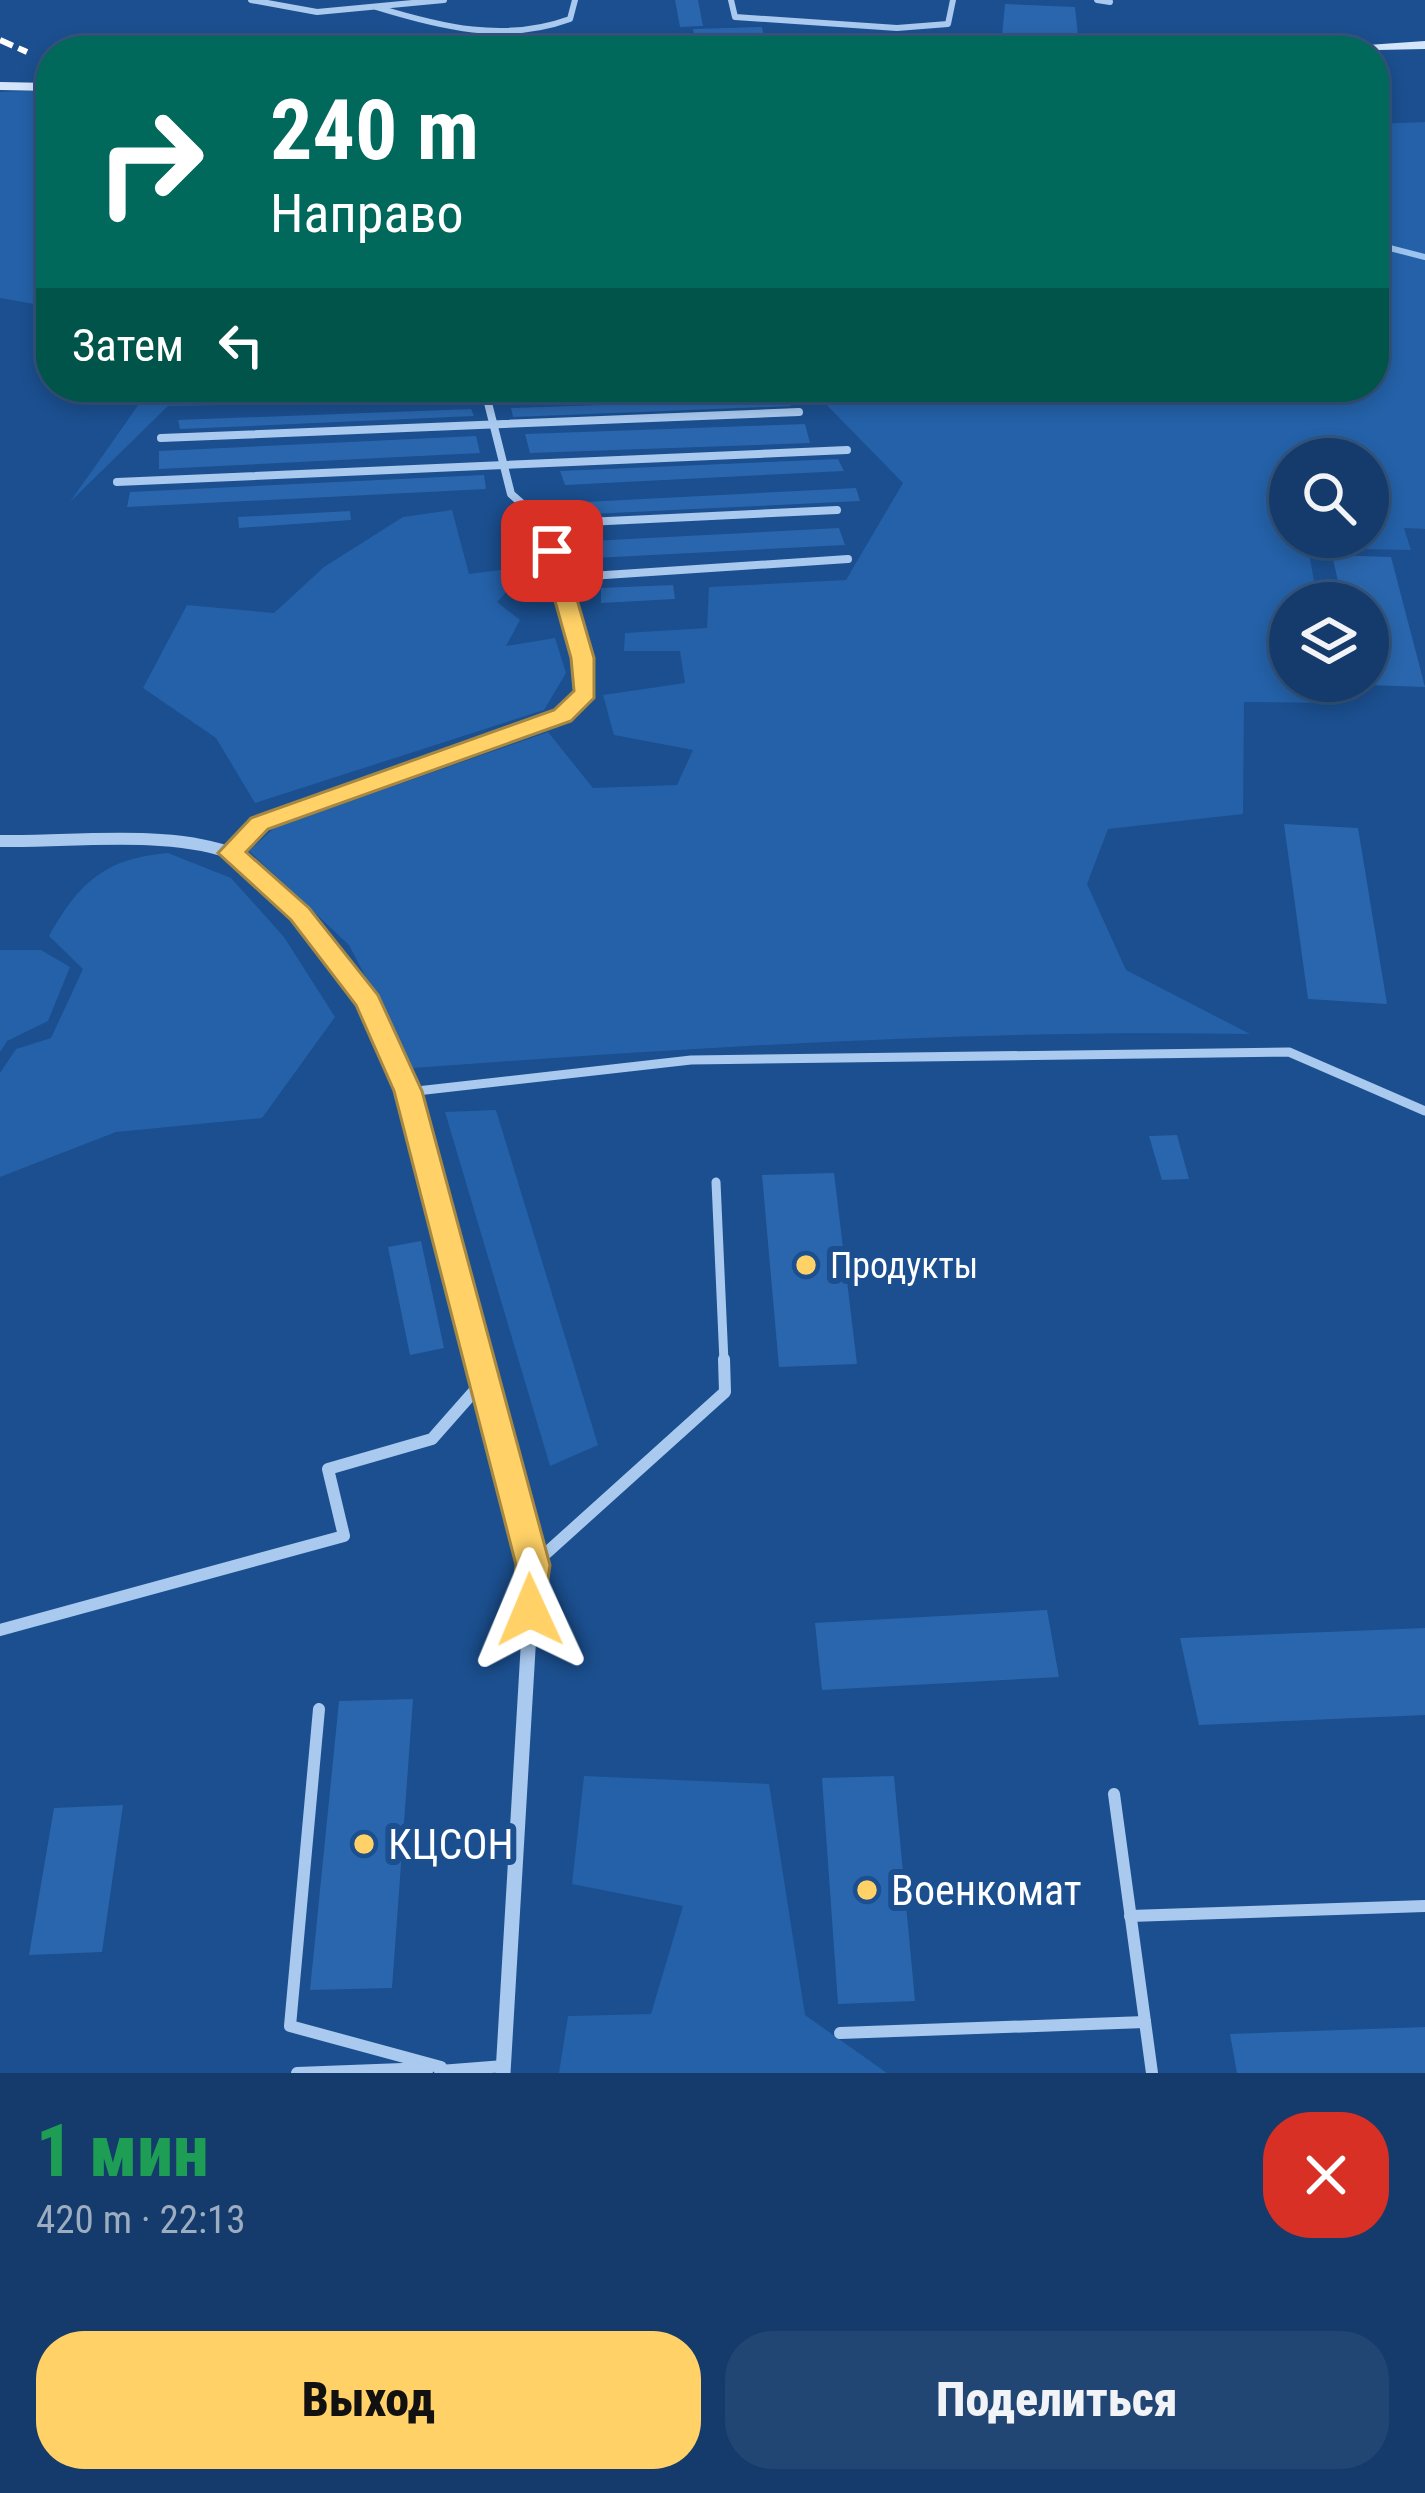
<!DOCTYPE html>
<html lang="ru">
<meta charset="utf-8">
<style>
:root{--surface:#143b6b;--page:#214673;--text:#f1f3f6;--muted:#9dadc1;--line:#33557e;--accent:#ffd166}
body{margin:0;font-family:"Roboto Condensed",sans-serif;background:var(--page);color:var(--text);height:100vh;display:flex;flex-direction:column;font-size:45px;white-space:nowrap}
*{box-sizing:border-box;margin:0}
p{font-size:39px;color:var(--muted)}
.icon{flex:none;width:66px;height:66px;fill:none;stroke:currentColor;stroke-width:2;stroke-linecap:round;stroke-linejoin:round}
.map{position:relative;height:2073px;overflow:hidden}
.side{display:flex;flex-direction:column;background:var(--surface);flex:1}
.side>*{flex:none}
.banner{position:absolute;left:36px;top:36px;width:1353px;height:366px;border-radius:48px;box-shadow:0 6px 18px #0003,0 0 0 3px var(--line);background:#00695c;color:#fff;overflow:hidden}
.fabs{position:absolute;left:1269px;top:438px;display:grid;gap:24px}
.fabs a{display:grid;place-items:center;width:120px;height:120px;border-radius:50%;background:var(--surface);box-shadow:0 6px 18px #0003,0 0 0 3px var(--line);font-size:60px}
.pin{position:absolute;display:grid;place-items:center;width:102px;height:102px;color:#fff;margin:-51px;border-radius:24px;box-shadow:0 6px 18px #0006}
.me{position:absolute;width:132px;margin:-66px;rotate:359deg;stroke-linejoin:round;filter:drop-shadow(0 0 9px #0008)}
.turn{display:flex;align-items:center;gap:42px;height:252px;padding:0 36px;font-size:54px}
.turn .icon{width:156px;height:156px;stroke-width:2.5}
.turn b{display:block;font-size:84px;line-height:102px}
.then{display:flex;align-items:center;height:114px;padding:0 36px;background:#0003;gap:24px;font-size:45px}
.round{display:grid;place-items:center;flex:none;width:126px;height:126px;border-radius:48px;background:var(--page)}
.overview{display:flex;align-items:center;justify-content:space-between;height:204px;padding:0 36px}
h1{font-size:72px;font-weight:800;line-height:90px;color:#1e9e55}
.cta{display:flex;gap:24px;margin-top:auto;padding:24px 36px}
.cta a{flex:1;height:138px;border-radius:48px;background:var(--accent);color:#111;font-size:48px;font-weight:800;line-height:138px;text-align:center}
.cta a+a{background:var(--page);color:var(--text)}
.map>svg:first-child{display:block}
.green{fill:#2461a8;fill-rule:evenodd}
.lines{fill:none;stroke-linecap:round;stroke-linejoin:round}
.stream{stroke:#9cc4f0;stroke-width:6}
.building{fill:#2a66ad}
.lane-far3{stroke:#a9c9ee;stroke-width:6}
.lane-far2{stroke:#a9c9ee;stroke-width:8}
.lane-far1{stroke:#a9c9ee;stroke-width:9}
.lane{stroke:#a9c9ee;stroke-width:12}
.street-far1{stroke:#a9c9ee;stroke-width:12}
.street{stroke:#a9c9ee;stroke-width:15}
.secondary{fill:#d6e6fa;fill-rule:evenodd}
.rail{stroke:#fff;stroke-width:6;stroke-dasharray:14 6;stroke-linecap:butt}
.route{fill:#ffd166;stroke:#a68842;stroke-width:3}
.poi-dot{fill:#ffd166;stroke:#1b4f8f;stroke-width:4.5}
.labels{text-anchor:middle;stroke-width:12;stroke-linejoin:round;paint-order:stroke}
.poi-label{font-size:36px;fill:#fff;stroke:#1b4f8f;text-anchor:start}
.near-poi-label{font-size:42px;fill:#fff;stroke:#1b4f8f;text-anchor:start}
</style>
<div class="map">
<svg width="1425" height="2073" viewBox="0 0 1425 2073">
<rect width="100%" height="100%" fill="#1b4f8f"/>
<!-- green -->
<g class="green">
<path d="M51 90V307L0 298V92Z"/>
<path d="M1425 122V529L1404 528 1411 550 1308 548 1318 603H1290V681H1332L1336 703 1244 702 1243 814 1108 829 1087 884 1126 970 1250 1034C971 1029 692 1048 413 1068L349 945 249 851 274 828 548 732 593 788 677 785 693 750 614 735 603 695 685 683 680 651H624L625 633 707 628 709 587 846 580 903 483 817 395 496 399 495 387H1374V124ZM1290 459H1368V537H1290Z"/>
<path d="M151 387H463L466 401 168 406 70 502Z"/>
<path d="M452 510 469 574 531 566 497 602 520 620 506 646 555 638 566 673 544 710 255 803 216 738 143 688 187 605 274 613 324 567 403 517Z"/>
<path d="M168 853 231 878 284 937 335 1017 262 1118 116 1132 0 1177V1073L16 1049 51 1038 83 969 49 936C79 882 106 858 168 853Z"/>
<path d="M0 950H41L70 967 48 1021 7 1041 0 1052Z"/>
<path d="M496 1110 598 1445 550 1466 445 1112Z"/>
<path d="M584 1776 769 1784 805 2015 887 2073H559L568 2016 651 2014 683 1906 572 1884Z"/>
</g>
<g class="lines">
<!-- stream -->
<path class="stream" d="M1374 244 1425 257"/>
</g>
<!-- building -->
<g class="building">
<path d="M675 0H698L703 26 680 27Z"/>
<path d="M1005 4 1075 7 1078 36H1002Z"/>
<path d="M762 27 765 41 696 43 693 29Z"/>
<path d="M575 35 576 43 514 46 513 37Z"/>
<path d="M789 399 791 406 513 417 511 408Z"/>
<path d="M471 409 474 416 180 429 178 420Z"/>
<path d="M805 424 810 443 530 453 525 434Z"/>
<path d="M476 436 480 453 159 469V451Z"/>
<path d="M838 459 844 471 565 485 560 471Z"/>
<path d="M484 475 486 489 127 507 130 492Z"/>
<path d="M856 488 860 501 571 515 566 503Z"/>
<path d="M350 511 351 520 239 528 238 517Z"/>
<path d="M839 528 845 545 594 558 591 541Z"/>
<path d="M1332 555 1391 557 1425 687 1368 685V603H1343Z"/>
<path d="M673 585 675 599 601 603V588Z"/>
<path d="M1284 824 1358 828 1387 1004 1308 999Z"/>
<path d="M1177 1135 1189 1179 1162 1180 1149 1136Z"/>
<path d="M834 1173 857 1364 779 1367 762 1175Z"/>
<path d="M421 1241 444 1348 410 1355 388 1247Z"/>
<path d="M1047 1610 1059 1677 822 1690 815 1623Z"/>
<path d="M1425 1628V1715L1199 1725 1180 1638Z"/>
<path d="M413 1699 392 1988 310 1990 339 1701Z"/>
<path d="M894 1776 915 2001 838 2004 822 1778Z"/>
<path d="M123 1805 102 1952 29 1955 54 1808Z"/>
<path d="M1425 2027V2073H1237L1230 2034Z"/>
</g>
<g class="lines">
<!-- lane-far3 -->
<g class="lane-far3">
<path d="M251 0 317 12 444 0"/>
<path d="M731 0 735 17 897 28 948 24 953 0"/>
<path d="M1097 0 1110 2"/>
<path d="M376 7C441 27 504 43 570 19L575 0"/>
</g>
<!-- lane-far2 -->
<g class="lane-far2">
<path d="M161 438 799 412"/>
<path d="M117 482 847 450"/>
<path d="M545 524 837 510"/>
<path d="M560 578 848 559"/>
<path d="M327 799 562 716 586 693 583 658 545 524 511 494 484 387"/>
</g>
<!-- lane-far1 -->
<g class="lane-far1">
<path d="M231 853 260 823 335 796"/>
<path d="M408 1092 691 1060 1289 1052 1425 1111"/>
<path d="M716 1182 724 1362"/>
</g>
<!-- lane -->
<g class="lane">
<path d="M533 1565 725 1392 724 1359"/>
<path d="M0 1630 344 1536 328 1469 432 1439 484 1380"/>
<path d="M319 1709 290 2026 441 2067"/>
<path d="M1114 1794 1152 2073"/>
<path d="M1130 1916 1425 1906"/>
<path d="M840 2033 1145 2022"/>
<path d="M440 2071 504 2066"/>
<path d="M297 2073 429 2068"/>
</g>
<!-- street-far1 -->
<path class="street-far1" d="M0 841C67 842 165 830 228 852 245 858 263 881 276 893 411 1012 436 1197 479 1362"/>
<!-- street -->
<path class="street" d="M479 1359 533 1565 503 2073"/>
<!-- secondary -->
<g class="secondary">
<path d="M1425 41V49L1332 51 1339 47Z"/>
<path d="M0 82 51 83V91L0 90Z"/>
</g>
<!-- rail -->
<path class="rail" d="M0 40 27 52"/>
</g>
<!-- route -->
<path class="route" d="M552 545 563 551 594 658V698L571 721 268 829 246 852 309 908 378 995 422 1091 550 1565 542 1621 530 1625 518 1621 513 1610 516 1565 394 1091 356 1005 291 920 218 853 251 818 554 710 574 691 571 658 541 551Z"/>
<!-- markers -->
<g class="poi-dot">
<circle cx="806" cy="1265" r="12"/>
<circle cx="364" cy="1844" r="12"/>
<circle cx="867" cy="1890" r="12"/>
</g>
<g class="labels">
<!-- poi labels -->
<g class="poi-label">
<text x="830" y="1278">Продукты</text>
</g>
<!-- near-poi labels -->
<g class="near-poi-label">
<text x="388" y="1859">КЦСОН</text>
<text x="891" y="1905">Военкомат</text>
</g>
</g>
</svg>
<div class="fabs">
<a><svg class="icon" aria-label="search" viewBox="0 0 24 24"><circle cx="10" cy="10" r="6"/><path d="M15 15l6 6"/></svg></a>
<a><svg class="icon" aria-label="layers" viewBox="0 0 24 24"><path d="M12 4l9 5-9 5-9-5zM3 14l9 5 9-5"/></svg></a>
</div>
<div class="pin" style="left:552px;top:551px;background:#d93025"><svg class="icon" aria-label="arrive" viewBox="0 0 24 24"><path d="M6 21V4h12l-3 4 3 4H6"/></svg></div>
<svg class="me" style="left:530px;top:1610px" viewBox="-20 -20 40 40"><path d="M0-17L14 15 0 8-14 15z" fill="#ffd166" stroke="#fff" stroke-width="4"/></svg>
<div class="banner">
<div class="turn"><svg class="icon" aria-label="right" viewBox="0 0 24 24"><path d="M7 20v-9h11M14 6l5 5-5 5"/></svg><div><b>240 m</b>Направо</div></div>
<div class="then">Затем<svg class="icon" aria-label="left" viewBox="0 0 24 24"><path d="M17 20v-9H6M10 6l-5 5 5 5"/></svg></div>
</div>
</div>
<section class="side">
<div class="overview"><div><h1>1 мин</h1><p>420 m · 22:13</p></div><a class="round" style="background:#d93025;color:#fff"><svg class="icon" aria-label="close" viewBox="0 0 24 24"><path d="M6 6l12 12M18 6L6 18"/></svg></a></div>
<div class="cta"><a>Выход</a><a>Поделиться</a></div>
</section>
